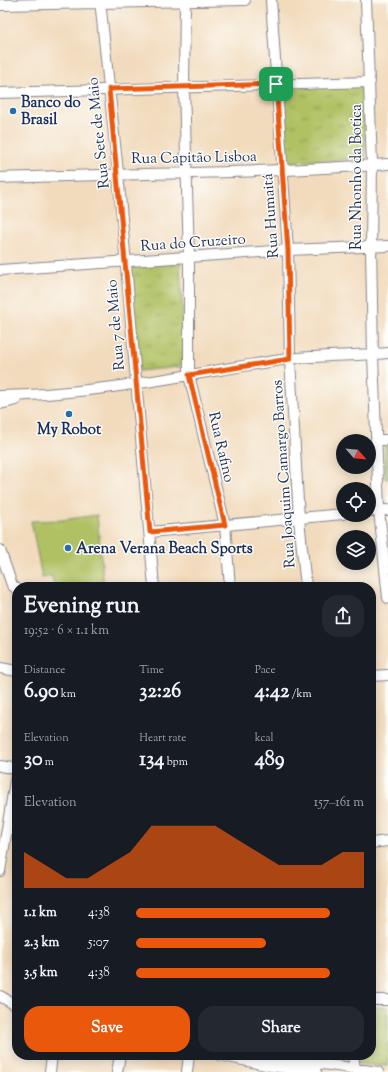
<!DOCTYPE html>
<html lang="en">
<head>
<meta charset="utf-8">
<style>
  :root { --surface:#171b24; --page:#242831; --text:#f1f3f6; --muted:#9ea1a6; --accent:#ea580c }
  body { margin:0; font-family:"Sorts Mill Goudy",serif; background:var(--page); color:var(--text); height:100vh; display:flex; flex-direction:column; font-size:15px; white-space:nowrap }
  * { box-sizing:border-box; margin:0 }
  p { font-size:13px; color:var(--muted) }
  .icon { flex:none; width:22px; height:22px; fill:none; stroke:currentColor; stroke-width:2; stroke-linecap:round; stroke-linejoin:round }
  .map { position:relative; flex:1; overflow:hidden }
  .side { position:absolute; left:12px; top:582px; width:364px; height:478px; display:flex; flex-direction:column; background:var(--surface); border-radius:16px; box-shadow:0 2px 10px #0003 }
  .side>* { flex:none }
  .needle { width:26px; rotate:117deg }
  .controls { position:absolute; left:336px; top:434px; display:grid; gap:8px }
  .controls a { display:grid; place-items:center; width:40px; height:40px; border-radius:50%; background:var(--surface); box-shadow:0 2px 10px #0003; font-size:20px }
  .pin { position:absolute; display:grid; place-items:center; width:34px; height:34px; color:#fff; margin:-17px; border-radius:8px; box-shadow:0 2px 6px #0006 }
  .round { display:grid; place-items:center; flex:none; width:42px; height:42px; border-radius:16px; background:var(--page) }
  .headline { display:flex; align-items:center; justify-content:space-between; height:68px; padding:0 12px }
  h1 { font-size:22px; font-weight:700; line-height:30px }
  .stats { display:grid; grid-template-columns:repeat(3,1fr); gap:6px; height:68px; padding:4px 12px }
  .stats div { display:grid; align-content:center }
  .stats b { font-size:20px; font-weight:700 }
  .stats small { font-size:11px; font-weight:400 }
  .stats p { font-size:11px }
  .chart { height:112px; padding:8px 12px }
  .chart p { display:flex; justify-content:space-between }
  .chart svg { width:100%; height:72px; margin-top:4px; fill:var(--accent); opacity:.7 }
  .cta { display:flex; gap:8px; margin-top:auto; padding:8px 12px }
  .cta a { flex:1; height:46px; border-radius:16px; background:var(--accent); color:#fff; font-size:16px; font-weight:700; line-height:46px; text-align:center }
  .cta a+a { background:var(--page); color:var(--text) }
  ul { padding:0 12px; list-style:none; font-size:13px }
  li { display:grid; grid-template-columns:64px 48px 1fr; align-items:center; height:30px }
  li i { height:10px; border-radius:5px; background:var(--accent) }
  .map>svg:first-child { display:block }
  .park { fill:url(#park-tufts); stroke:#667861 }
  .pitch { fill:#b0c164; stroke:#667861 }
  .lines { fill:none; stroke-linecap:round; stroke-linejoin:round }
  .minor-casing { stroke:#86858e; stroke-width:12 }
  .minor { stroke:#fff; stroke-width:10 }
  .route-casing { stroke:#fff; stroke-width:8 }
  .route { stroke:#ea580c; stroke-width:5 }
  .poi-dot { fill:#1f6fb2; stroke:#fdfcf7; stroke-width:1.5 }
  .labels { text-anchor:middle; stroke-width:3; stroke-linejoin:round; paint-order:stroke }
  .poi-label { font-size:15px; font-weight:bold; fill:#1b2f5e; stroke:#fdfcf7; text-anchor:start }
  .street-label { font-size:15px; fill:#1b2f5e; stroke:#fdfcf7 }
</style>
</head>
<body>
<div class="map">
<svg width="388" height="1072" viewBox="0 0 388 1072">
  <defs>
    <pattern id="park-tufts" width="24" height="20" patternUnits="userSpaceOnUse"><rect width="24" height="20" fill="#b0c164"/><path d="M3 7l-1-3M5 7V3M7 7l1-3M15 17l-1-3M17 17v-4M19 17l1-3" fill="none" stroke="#8e9d56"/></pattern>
  </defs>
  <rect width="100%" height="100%" fill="#fdfcf7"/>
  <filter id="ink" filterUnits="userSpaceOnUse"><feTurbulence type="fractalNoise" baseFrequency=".025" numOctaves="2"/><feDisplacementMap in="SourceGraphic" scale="8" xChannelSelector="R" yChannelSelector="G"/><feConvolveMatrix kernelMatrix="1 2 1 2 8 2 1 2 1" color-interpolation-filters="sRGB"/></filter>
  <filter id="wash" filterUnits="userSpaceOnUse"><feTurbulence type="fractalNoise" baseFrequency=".012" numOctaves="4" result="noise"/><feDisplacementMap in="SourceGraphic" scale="16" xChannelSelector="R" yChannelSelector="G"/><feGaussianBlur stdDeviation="0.9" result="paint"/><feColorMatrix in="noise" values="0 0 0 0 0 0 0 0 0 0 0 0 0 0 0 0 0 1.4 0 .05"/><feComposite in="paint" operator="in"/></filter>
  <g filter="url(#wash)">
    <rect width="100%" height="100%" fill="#f2dbbd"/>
    <path class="park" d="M364,86L365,159L286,162L283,88Z
      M180,263L185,360L179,367L139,371L129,267Z
      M388,444V479H385V445Z
      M371,1007H388V1066L358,1064V1055H371Z"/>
    <path class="pitch" d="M97,515L104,587H54L52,576L42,578L31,521L62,520Z"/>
  </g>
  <g filter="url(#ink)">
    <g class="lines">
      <defs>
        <path id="minor" d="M100,0L118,173L154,587
          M185,0L184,87L189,257V375L225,525L230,587
          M271,0L288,250L290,359L299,519L306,587
          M366,0L372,165L371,247L373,355L379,510L388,598
          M0,5L245,0
          M0,93L370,82
          M0,178C129,173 259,174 388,164
          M0,270L288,250L388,246
          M0,396C97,395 192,373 288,359C321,355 355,356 388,353
          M0,404L16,400
          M376,440H388
          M369,511L388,510
          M150,532L343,514
          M0,550L12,585L17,589
          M0,668L17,671
          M371,676L388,675
          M0,766L17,769
          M371,843L388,841
          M0,871L17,769
          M0,996L17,1006
          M371,1000H388
          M219,1055L271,1066L316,1072
          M261,1055L378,1072
          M353,1055L355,1069
          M50,1072L52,1055
          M117,1072L120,1055
          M187,1072L189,1055"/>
      </defs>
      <use href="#minor" class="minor-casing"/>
      <use href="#minor" class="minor"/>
    </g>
  </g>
  <g class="lines" filter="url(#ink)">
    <defs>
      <path id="route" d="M276,84L288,250L290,359L189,375L225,525L150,532L109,89Z"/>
    </defs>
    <use href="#route" class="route-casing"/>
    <use href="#route" class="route"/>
  </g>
  <g class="poi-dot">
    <circle cx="13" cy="111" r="4"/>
    <circle cx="69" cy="414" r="4"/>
    <circle cx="68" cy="548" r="4"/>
  </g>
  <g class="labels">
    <g class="poi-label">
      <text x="21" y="107">Banco do<tspan x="21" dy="17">Brasil</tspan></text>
      <text x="69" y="434" text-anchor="middle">My Robot</text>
      <text x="76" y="553">Arena Verana Beach Sports</text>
    </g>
    <g class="street-label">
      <text transform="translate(98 133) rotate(-96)" y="5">Rua Sete de Maio</text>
      <text transform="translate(194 157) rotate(-1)" y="5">Rua Capitão Lisboa</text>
      <text transform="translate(356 177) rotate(-90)" y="5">Rua Nhonho da Botica</text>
      <text transform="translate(270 216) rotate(-94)" y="5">Rua Humaitá</text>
      <text transform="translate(193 242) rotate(-4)" y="5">Rua do Cruzeiro</text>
      <text transform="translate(115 325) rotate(-95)" y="5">Rua 7 de Maio</text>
      <text transform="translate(222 447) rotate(77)" y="5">Rua Rafino</text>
      <text transform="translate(283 474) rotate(-94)" y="5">Rua Joaquim Camargo Barros</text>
    </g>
  </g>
</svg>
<div class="controls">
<a><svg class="needle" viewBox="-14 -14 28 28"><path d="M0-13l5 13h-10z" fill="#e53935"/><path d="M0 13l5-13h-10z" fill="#9ea1a6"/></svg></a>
<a><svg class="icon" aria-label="locate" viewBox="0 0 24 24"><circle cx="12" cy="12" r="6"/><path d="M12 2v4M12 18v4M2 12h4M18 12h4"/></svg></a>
<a><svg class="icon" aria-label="layers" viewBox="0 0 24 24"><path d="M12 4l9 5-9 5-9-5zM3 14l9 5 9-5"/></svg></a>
</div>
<div class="pin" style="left:276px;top:84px;background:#1e9e55"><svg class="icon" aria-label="arrive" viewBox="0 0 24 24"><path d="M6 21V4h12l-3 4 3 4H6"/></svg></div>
<section class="side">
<div class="headline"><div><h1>Evening run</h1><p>19:52 · 6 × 1.1 km</p></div><a class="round"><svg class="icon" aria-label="share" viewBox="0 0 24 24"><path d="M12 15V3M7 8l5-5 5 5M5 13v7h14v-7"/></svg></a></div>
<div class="stats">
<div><p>Distance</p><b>6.90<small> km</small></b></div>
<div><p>Time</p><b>32:26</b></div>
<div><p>Pace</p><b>4:42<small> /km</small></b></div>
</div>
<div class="stats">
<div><p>Elevation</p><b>30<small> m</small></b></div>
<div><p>Heart rate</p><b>134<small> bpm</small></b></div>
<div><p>kcal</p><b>489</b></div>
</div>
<div class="chart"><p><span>Elevation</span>157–161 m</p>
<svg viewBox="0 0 160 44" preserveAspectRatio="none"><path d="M0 44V22L10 30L20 38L30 38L40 30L50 22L60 6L70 6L80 6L90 6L100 14L110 22L120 30L130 30L140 30L150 22L160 22V44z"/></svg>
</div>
<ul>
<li><b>1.1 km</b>4:38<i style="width:85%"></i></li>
<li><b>2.3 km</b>5:07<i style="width:57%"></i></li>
<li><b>3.5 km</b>4:38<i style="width:85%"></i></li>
</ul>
<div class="cta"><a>Save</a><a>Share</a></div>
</section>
</div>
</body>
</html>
